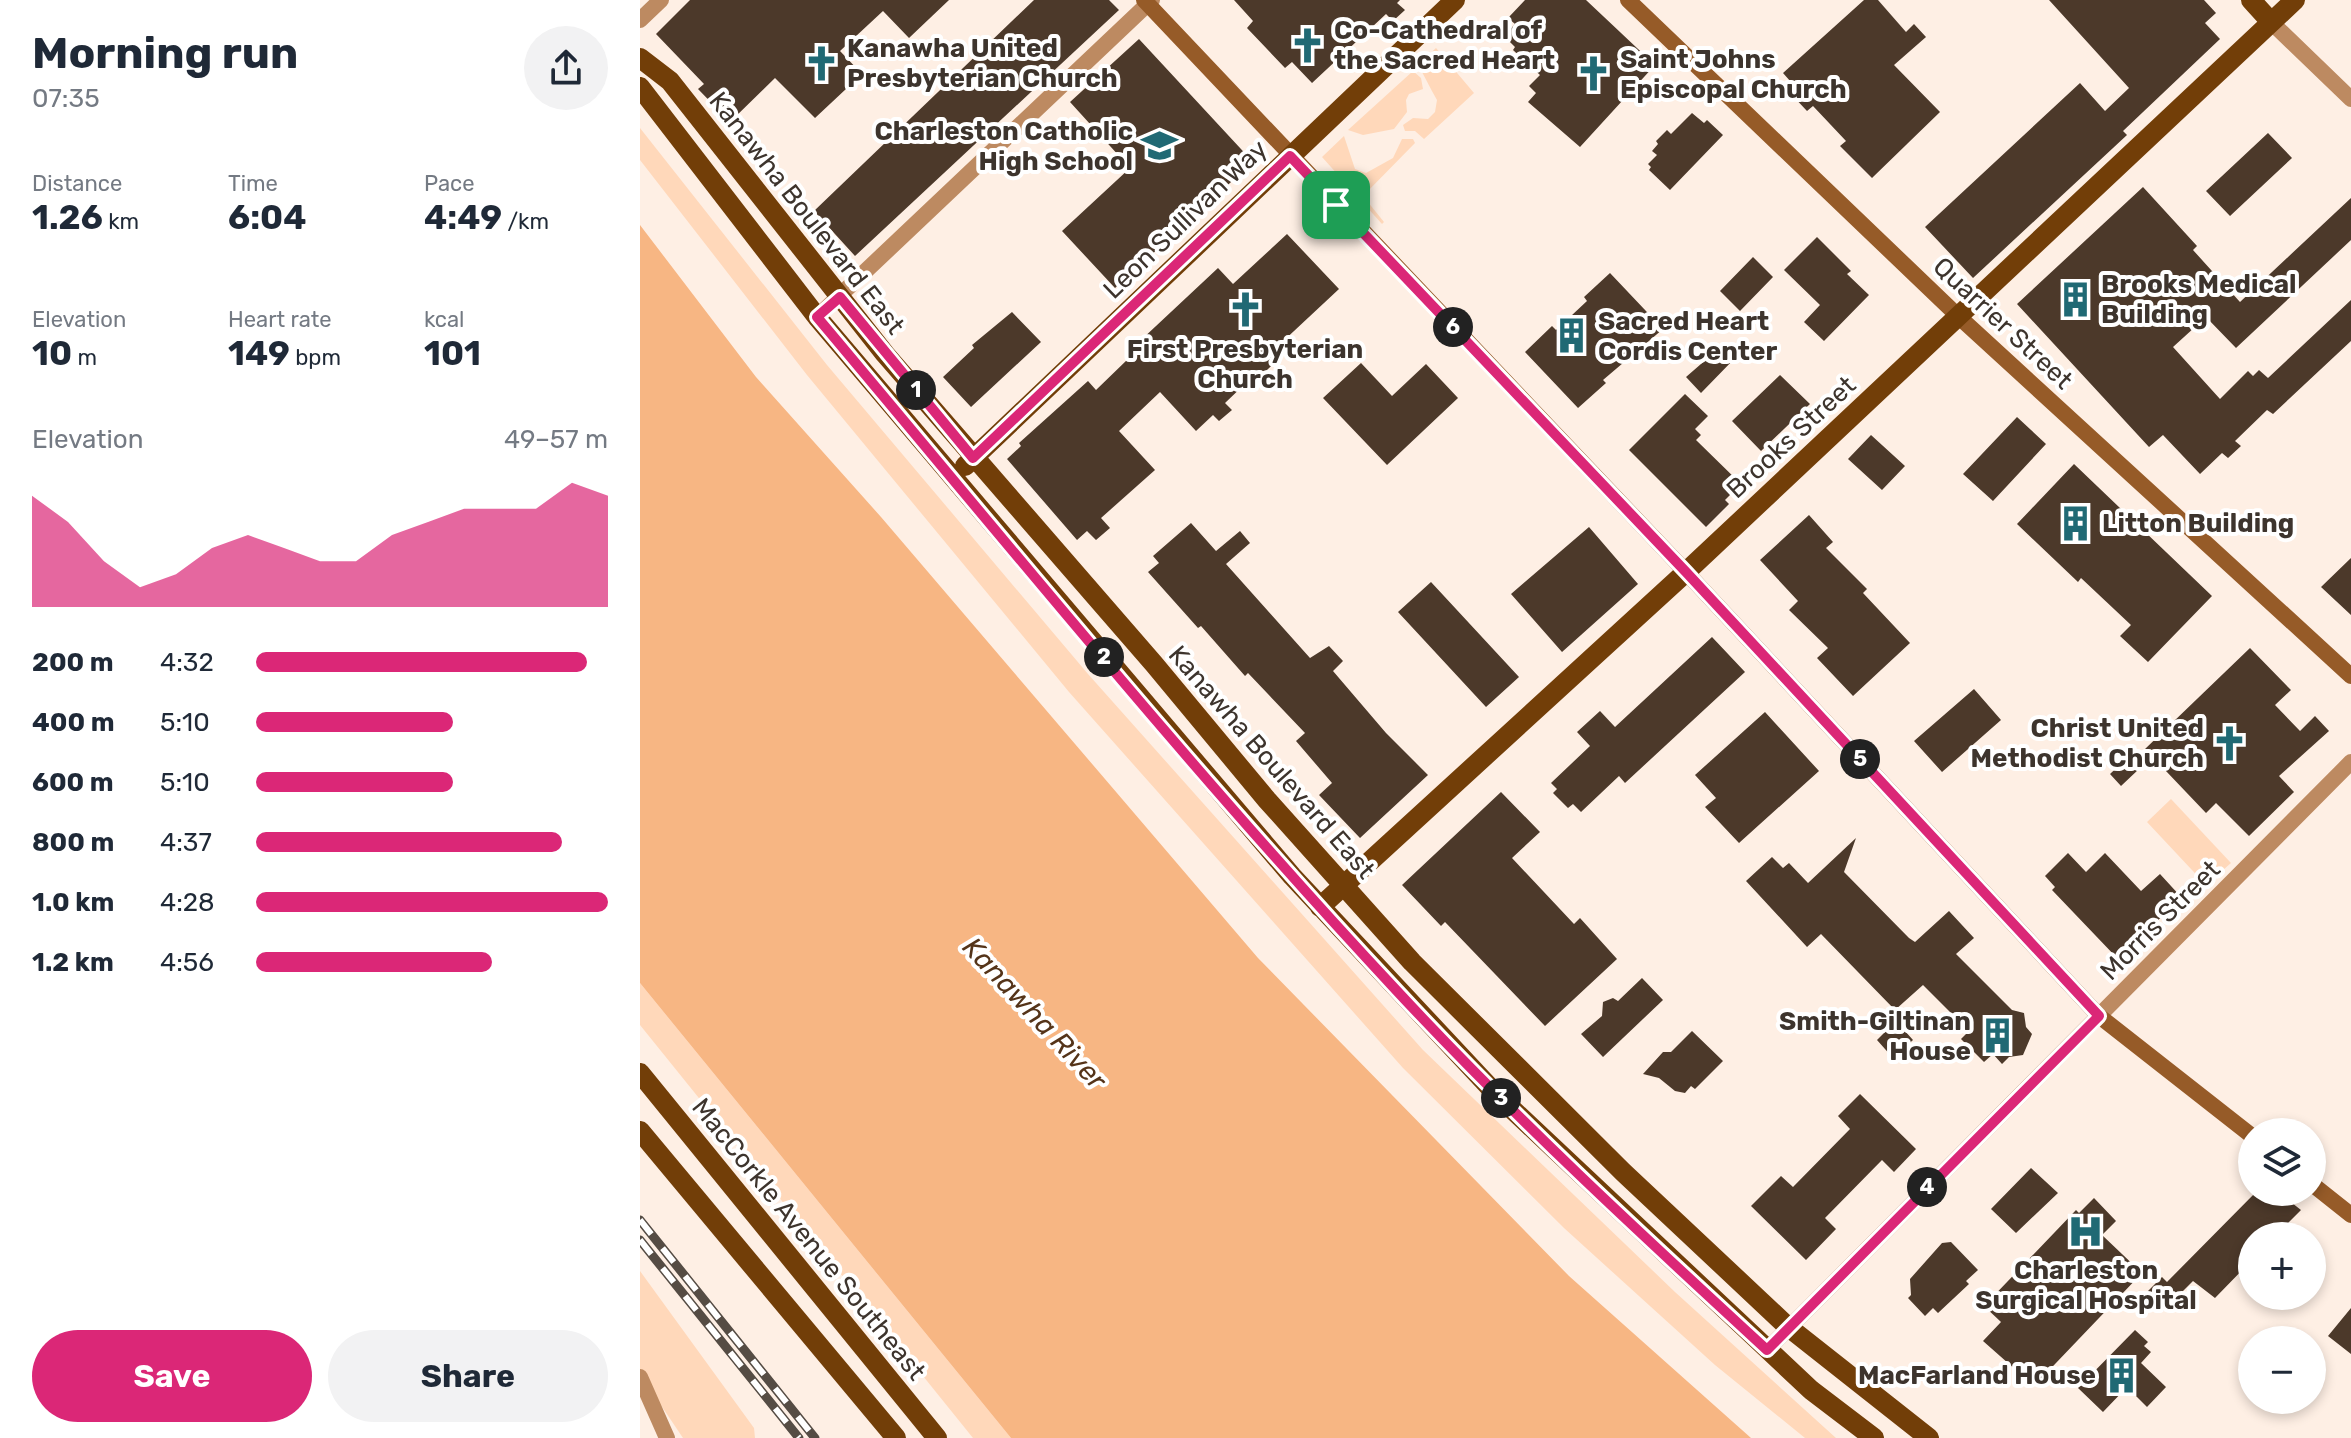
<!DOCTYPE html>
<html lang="en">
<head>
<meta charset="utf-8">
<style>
  :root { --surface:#fff; --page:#f2f2f3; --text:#1f2937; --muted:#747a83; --accent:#db2777 }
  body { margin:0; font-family:Rubik,sans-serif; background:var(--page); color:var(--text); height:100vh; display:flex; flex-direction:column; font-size:30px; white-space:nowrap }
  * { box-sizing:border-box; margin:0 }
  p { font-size:26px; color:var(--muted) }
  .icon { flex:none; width:44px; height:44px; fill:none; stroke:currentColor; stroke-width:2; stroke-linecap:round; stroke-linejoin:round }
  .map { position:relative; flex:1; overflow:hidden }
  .panel { display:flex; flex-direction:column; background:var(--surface); width:640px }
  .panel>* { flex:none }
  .controls { position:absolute; left:1598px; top:1118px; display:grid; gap:16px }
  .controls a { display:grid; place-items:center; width:88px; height:88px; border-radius:50%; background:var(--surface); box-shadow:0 4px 12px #0003; font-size:40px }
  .pin { position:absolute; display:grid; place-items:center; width:68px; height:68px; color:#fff; margin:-34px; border-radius:16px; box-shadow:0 4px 12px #0006 }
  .km { position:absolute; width:40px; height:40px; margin:-20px; border-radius:50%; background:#222; color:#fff; font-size:22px; line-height:40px; text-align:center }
  .round { display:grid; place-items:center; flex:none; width:84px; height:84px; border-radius:42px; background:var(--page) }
  .head { display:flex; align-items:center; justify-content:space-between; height:136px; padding:0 32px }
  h1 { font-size:44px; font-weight:700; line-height:60px }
  .metrics { display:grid; grid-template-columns:repeat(3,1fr); gap:12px; height:136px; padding:8px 32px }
  .metrics div { display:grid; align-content:center }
  .metrics b { font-size:34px; font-weight:700 }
  .metrics small { font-size:22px; font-weight:400 }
  .metrics p { font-size:22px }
  .chart { height:224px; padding:16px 32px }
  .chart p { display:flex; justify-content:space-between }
  .chart svg { width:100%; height:144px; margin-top:8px; fill:var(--accent); opacity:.7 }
  .action { display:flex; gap:16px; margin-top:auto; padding:16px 32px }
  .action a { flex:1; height:92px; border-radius:48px; background:var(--accent); color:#fff; font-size:32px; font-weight:700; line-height:92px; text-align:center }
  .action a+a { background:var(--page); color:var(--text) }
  ul { padding:0 32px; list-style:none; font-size:26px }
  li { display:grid; grid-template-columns:128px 96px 1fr; align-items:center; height:60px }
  li i { height:20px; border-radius:10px; background:var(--accent) }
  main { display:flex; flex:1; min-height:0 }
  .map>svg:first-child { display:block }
  .green { fill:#ffd8ba }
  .water { fill:#f7b683 }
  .building { fill:#4c392a }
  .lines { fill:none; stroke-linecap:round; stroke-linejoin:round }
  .minor { stroke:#bd8a61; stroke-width:16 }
  .tertiary { stroke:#bd8a61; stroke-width:16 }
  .secondary { stroke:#965b28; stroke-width:16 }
  .primary { stroke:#723e08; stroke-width:20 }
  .rail-casing { stroke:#554c44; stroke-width:9 }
  .rail { stroke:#fff; stroke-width:6; stroke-dasharray:18; stroke-linecap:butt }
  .route-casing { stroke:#fff; stroke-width:16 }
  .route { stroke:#db2777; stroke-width:10 }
  .labels { text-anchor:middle; stroke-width:8; stroke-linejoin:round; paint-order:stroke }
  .poi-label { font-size:26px; font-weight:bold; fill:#3d342d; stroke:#fff; text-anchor:start }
  .street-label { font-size:26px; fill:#3d342d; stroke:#fff }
  .water-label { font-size:28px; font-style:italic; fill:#553419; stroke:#fff }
</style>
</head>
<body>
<main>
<section class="panel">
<div class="head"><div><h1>Morning run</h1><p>07:35</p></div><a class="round"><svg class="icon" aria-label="share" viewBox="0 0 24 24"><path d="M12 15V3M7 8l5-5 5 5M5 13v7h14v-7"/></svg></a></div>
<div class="metrics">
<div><p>Distance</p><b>1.26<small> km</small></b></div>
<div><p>Time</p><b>6:04</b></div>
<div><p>Pace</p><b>4:49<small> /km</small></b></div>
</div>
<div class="metrics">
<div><p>Elevation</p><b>10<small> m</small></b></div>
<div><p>Heart rate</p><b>149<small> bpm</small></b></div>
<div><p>kcal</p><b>101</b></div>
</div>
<div class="chart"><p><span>Elevation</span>49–57 m</p>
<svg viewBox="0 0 160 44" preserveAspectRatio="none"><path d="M0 44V10L10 18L20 30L30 38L40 34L50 26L60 22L70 26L80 30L90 30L100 22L110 18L120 14L130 14L140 14L150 6L160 10V44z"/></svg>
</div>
<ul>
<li><b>200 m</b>4:32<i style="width:94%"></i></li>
<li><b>400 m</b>5:10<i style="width:56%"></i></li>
<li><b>600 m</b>5:10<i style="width:56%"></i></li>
<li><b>800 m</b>4:37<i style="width:87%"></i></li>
<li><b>1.0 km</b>4:28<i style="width:100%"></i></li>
<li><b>1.2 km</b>4:56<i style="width:67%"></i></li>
</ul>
<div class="action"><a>Save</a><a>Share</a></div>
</section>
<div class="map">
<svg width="1711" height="1438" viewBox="0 0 1711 1438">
  <rect width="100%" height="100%" fill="#feefe4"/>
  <path class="green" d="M796,48L834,93L784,139L775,131H765L763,125L773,118L788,119L795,112L797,100C790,88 785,77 778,65Z
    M773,71L781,78L783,89L769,94L766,100L767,112L754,129L723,135L708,130Z
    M0,128L187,365L448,674L783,1050L1035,1292L1196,1438H1165L1075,1365L924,1228L763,1068L429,692L167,375L0,160Z
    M704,136L715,169L726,173L753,158L762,139H773L775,143L723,196L744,222L742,224L682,157Z
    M1531,799L1591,863L1566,885L1507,822Z
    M0,983L371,1438H333L0,1025Z
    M0,1271L114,1428L115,1438H43L0,1374Z"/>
  <path class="water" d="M0,225L116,377L241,517L618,958L929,1276L1111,1438H371L0,983Z"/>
  <path class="building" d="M50,0H309L269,38L243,11L200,51L222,74L175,118L135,78L90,122L58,89L64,84L16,34Z
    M394,0H469L479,10L215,256L174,211Z
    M594,0H760L757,3L765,10L753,21L746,14L672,83L652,62L645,68L607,28L613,21Z
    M885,0H946L1015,65L940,147L888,102L896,93L889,86L900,75L873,50L875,47L864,36L875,24L868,18Z
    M1224,0H1238L1266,32L1274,24L1286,37L1254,65L1300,112L1232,178L1200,146L1206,141L1173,106L1167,111L1152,95L1158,90L1143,73Z
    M1409,0H1564L1576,13L1565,23L1580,39L1483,131L1487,135L1333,278L1285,227L1440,83L1465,111L1489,88Z
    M499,39L613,162L475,288L422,231L490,168L430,102Z
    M1052,113L1064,123L1067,120L1083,135L1030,190L1009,170L1011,167L1008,164L1017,155L1012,151L1018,144L1016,141L1027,130L1031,134Z
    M1628,133L1652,158L1590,216L1566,191Z
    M1503,187L1557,246L1553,250L1600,302L1711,198V240L1596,348L1566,317L1533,347L1580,399L1608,371L1613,376L1619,370L1628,378L1711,300V341L1633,414L1627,410L1595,441L1601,446L1588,458L1582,453L1560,474L1523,435L1509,447L1377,304Z
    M647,234L699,289L639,345L646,352L611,385L607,382L585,403L592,410L579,421L573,415L556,431L520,392L479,431L515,470L461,518L470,528L456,540L447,531L437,540L367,459L381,446L379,443L448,381L456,390L488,359L485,355L578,268L593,284Z
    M1177,237L1211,271L1207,274L1229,295L1184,341L1164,322L1180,305L1144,270Z
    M1113,257L1133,277L1100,311L1080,291Z
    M970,273L1023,329L963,380L966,383L938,408L885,352L912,326L916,330L947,301L944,297Z
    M372,312L401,342L331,407L303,377L334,348L332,345Z
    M1084,344L1096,357L1061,393L1046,377Z
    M721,363L752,396L786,364L818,398L747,465L683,398Z
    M1140,375L1170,404L1121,451L1092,421Z
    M1045,394L1068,416L1055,429L1061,435L1056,440L1101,484L1085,500L1089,504L1066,527L989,450Z
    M1377,417L1406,444L1353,501L1323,474Z
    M1231,435L1265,466L1242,490L1208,459Z
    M1434,464L1572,596L1508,662L1480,636L1491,625L1441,578L1438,582L1377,524Z
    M1169,515L1193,542L1186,548L1227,589L1223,593L1270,643L1213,696L1177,658L1188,648L1149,610L1158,601L1120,560Z
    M551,523L576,551L600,531L610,543L586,564L670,658L689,646L703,661L693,671L746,733L788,775L720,838L679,795L692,783L656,741L665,733L608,673L605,676L561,626L558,628L508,572L519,563L513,556Z
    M949,527L998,584L922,652L871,594Z
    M1711,558V615L1681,587Z
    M791,582L879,677L846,707L758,612Z
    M1072,637L1105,672L985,783L979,776L941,812L933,804L928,808L913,793L917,789L911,783L950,746L937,732L960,711L975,727Z
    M1610,648L1651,690L1635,705L1660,731L1675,716L1689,731L1639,776L1654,792L1609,836L1576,803L1566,813L1505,749Z
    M1334,689L1361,720L1302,772L1274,741Z
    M1125,712L1179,771L1099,843L1065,807L1076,798L1055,775Z
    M1488,757L1499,769L1481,786L1470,774Z
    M861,792L900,832L872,858L934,924L940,918L977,959L905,1026L805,922L801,926L762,885Z
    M1216,838L1204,872L1269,938L1275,942L1309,911L1334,938L1316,954L1372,1010L1384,1013L1386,1027L1392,1034L1383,1055L1369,1057L1362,1064L1353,1054L1344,1062L1321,1039L1329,1031L1283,985L1255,1010L1181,934L1167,947L1106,881L1132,857L1143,868L1149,863L1168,883Z
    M1428,853L1446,872L1465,853L1501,891L1520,874L1542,898L1477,958L1412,890L1415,887L1405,876Z
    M1002,978L1023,1000L963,1057L941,1034L962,1016L963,1002L973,998L978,1001Z
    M1256,1021L1273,1040L1253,1058L1237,1040Z
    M1052,1031L1083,1061L1055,1089L1051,1086L1045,1093L1035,1091L1019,1078L1003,1074L1023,1052H1031Z
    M1220,1094L1276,1149L1254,1172L1242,1160L1185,1218L1196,1229L1166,1260L1111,1206L1141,1176L1153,1187L1210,1129L1198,1116Z
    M1391,1168L1418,1193L1376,1233L1351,1209Z
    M1616,1192H1638L1661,1210L1635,1236H1612V1260L1575,1298L1553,1281L1523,1311L1505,1294L1522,1277L1527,1282Z
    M1454,1198L1476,1221L1462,1235L1502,1273L1394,1386L1343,1341L1361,1322L1344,1306L1436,1210L1439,1213Z
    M1311,1242L1338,1270L1326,1281L1329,1284L1298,1313L1293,1308L1285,1316L1268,1298L1271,1295L1270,1279L1302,1243Z
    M1711,1308V1354L1688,1336Z
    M1495,1330L1508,1342L1504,1346L1511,1352L1501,1363L1526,1387L1507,1407L1487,1387L1463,1412L1438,1388Z"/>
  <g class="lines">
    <path class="minor" d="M0,20L21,0
      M1631,22L1711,99
      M177,317L512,0"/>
    <path class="tertiary" d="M1127,1350L1711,762
      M0,1377L27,1438"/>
    <path class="secondary" d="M504,0L1046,572L1459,1016L1612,1136
      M988,0L1318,316L1711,676
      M1672,1184L1711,1215"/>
    <path class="primary" d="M1611,0L1631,22
      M0,58L30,81L245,354L514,664L627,800L772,962L983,1172L1147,1326L1289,1438
      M0,87L177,317L652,876L856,1094L1171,1390L1234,1438
      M325,466L815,0
      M680,907L1046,572L1655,0
      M0,1073L297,1438
      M0,1131L256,1438"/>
    <defs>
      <path id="rail" d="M0,1220L175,1438
        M0,1240L159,1438"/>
    </defs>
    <use href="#rail" class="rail-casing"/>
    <use href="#rail" class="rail"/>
  </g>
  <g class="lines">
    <defs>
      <path id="route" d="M650,156L1046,572L1459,1016L1127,1350C1001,1234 874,1117 757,991C555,775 368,544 177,317L200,297L333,458Z"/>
    </defs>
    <use href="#route" class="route-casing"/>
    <use href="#route" class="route"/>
  </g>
  <defs>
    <symbol id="church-bare" viewBox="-9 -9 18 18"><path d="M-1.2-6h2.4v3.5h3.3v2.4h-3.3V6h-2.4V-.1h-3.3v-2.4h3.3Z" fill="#206974" stroke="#fff" stroke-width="2.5" paint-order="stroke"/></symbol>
    <symbol id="school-bare" viewBox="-9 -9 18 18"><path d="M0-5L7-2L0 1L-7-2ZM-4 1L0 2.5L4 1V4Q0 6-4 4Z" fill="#206974" stroke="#fff" stroke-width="2.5" paint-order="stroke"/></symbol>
    <symbol id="building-bare" viewBox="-9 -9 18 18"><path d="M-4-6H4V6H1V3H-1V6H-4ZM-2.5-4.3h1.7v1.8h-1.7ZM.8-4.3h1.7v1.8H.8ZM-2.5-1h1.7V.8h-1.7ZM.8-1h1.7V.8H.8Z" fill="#206974" stroke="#fff" stroke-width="2.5" paint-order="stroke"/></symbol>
    <symbol id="hospital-bare" viewBox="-9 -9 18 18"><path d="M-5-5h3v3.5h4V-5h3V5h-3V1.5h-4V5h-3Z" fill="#206974" stroke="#fff" stroke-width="2.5" paint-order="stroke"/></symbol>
  </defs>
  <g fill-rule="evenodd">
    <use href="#church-bare" x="642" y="20" width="51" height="51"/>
    <use href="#church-bare" x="156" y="38" width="51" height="51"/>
    <use href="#church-bare" x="928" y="48" width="51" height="51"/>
    <use href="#school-bare" x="494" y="120" width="51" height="51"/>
    <use href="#building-bare" x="1410" y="274" width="51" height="51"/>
    <use href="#church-bare" x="580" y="284" width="51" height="51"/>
    <use href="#building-bare" x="906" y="310" width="51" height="51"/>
    <use href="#building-bare" x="1410" y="498" width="51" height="51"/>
    <use href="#church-bare" x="1564" y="718" width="51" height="51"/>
    <use href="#building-bare" x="1332" y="1010" width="51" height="51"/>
    <use href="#hospital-bare" x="1420" y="1206" width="51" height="51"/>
    <use href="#building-bare" x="1456" y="1350" width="51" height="51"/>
  </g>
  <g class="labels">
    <g class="poi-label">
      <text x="694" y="39">Co-Cathedral of<tspan x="694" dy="30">the Sacred Heart</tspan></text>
      <text x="207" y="57">Kanawha United<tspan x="207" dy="30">Presbyterian Church</tspan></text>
      <text x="980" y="68">Saint Johns<tspan x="980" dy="30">Episcopal Church</tspan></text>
      <text x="493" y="140" text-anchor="end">Charleston Catholic<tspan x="493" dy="30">High School</tspan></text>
      <text x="1461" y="293">Brooks Medical<tspan x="1461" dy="30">Building</tspan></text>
      <text x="958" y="330">Sacred Heart<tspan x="958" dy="30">Cordis Center</tspan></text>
      <text x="605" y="358" text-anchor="middle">First Presbyterian<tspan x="605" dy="30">Church</tspan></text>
      <text x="1462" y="532">Litton Building</text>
      <text x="1564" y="737" text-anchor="end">Christ United<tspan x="1564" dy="30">Methodist Church</tspan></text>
      <text x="1331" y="1030" text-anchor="end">Smith-Giltinan<tspan x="1331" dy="30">House</tspan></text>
      <text x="1446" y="1279" text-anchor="middle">Charleston<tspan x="1446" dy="30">Surgical Hospital</tspan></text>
      <text x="1456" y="1384" text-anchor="end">MacFarland House</text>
    </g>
    <g class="street-label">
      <text transform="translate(167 213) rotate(52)" y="9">Kanawha Boulevard East</text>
      <text transform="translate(545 219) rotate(-44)" y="9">Leon Sullivan Way</text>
      <text transform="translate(1363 323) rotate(43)" y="9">Quarrier Street</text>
      <text transform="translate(1151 437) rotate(-43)" y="9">Brooks Street</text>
      <text transform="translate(632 762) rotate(49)" y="9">Kanawha Boulevard East</text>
      <text transform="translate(1520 920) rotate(-45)" y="9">Morris Street</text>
      <text transform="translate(169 1239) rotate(51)" y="9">MacCorkle Avenue Southeast</text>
    </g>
    <g class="water-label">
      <text transform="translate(395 1013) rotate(47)" y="10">Kanawha River</text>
    </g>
  </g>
</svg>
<div class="controls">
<a><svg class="icon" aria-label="layers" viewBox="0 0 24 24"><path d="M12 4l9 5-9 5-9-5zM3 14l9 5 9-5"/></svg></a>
<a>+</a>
<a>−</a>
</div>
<div class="pin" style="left:696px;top:205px;background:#1e9e55"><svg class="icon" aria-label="arrive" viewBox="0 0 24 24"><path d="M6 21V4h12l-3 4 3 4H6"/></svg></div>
<b class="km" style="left:276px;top:390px">1</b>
<b class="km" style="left:464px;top:657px">2</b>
<b class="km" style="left:861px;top:1098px">3</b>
<b class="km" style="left:1287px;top:1187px">4</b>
<b class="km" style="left:1220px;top:759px">5</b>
<b class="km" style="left:813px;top:327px">6</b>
</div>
</main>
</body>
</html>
